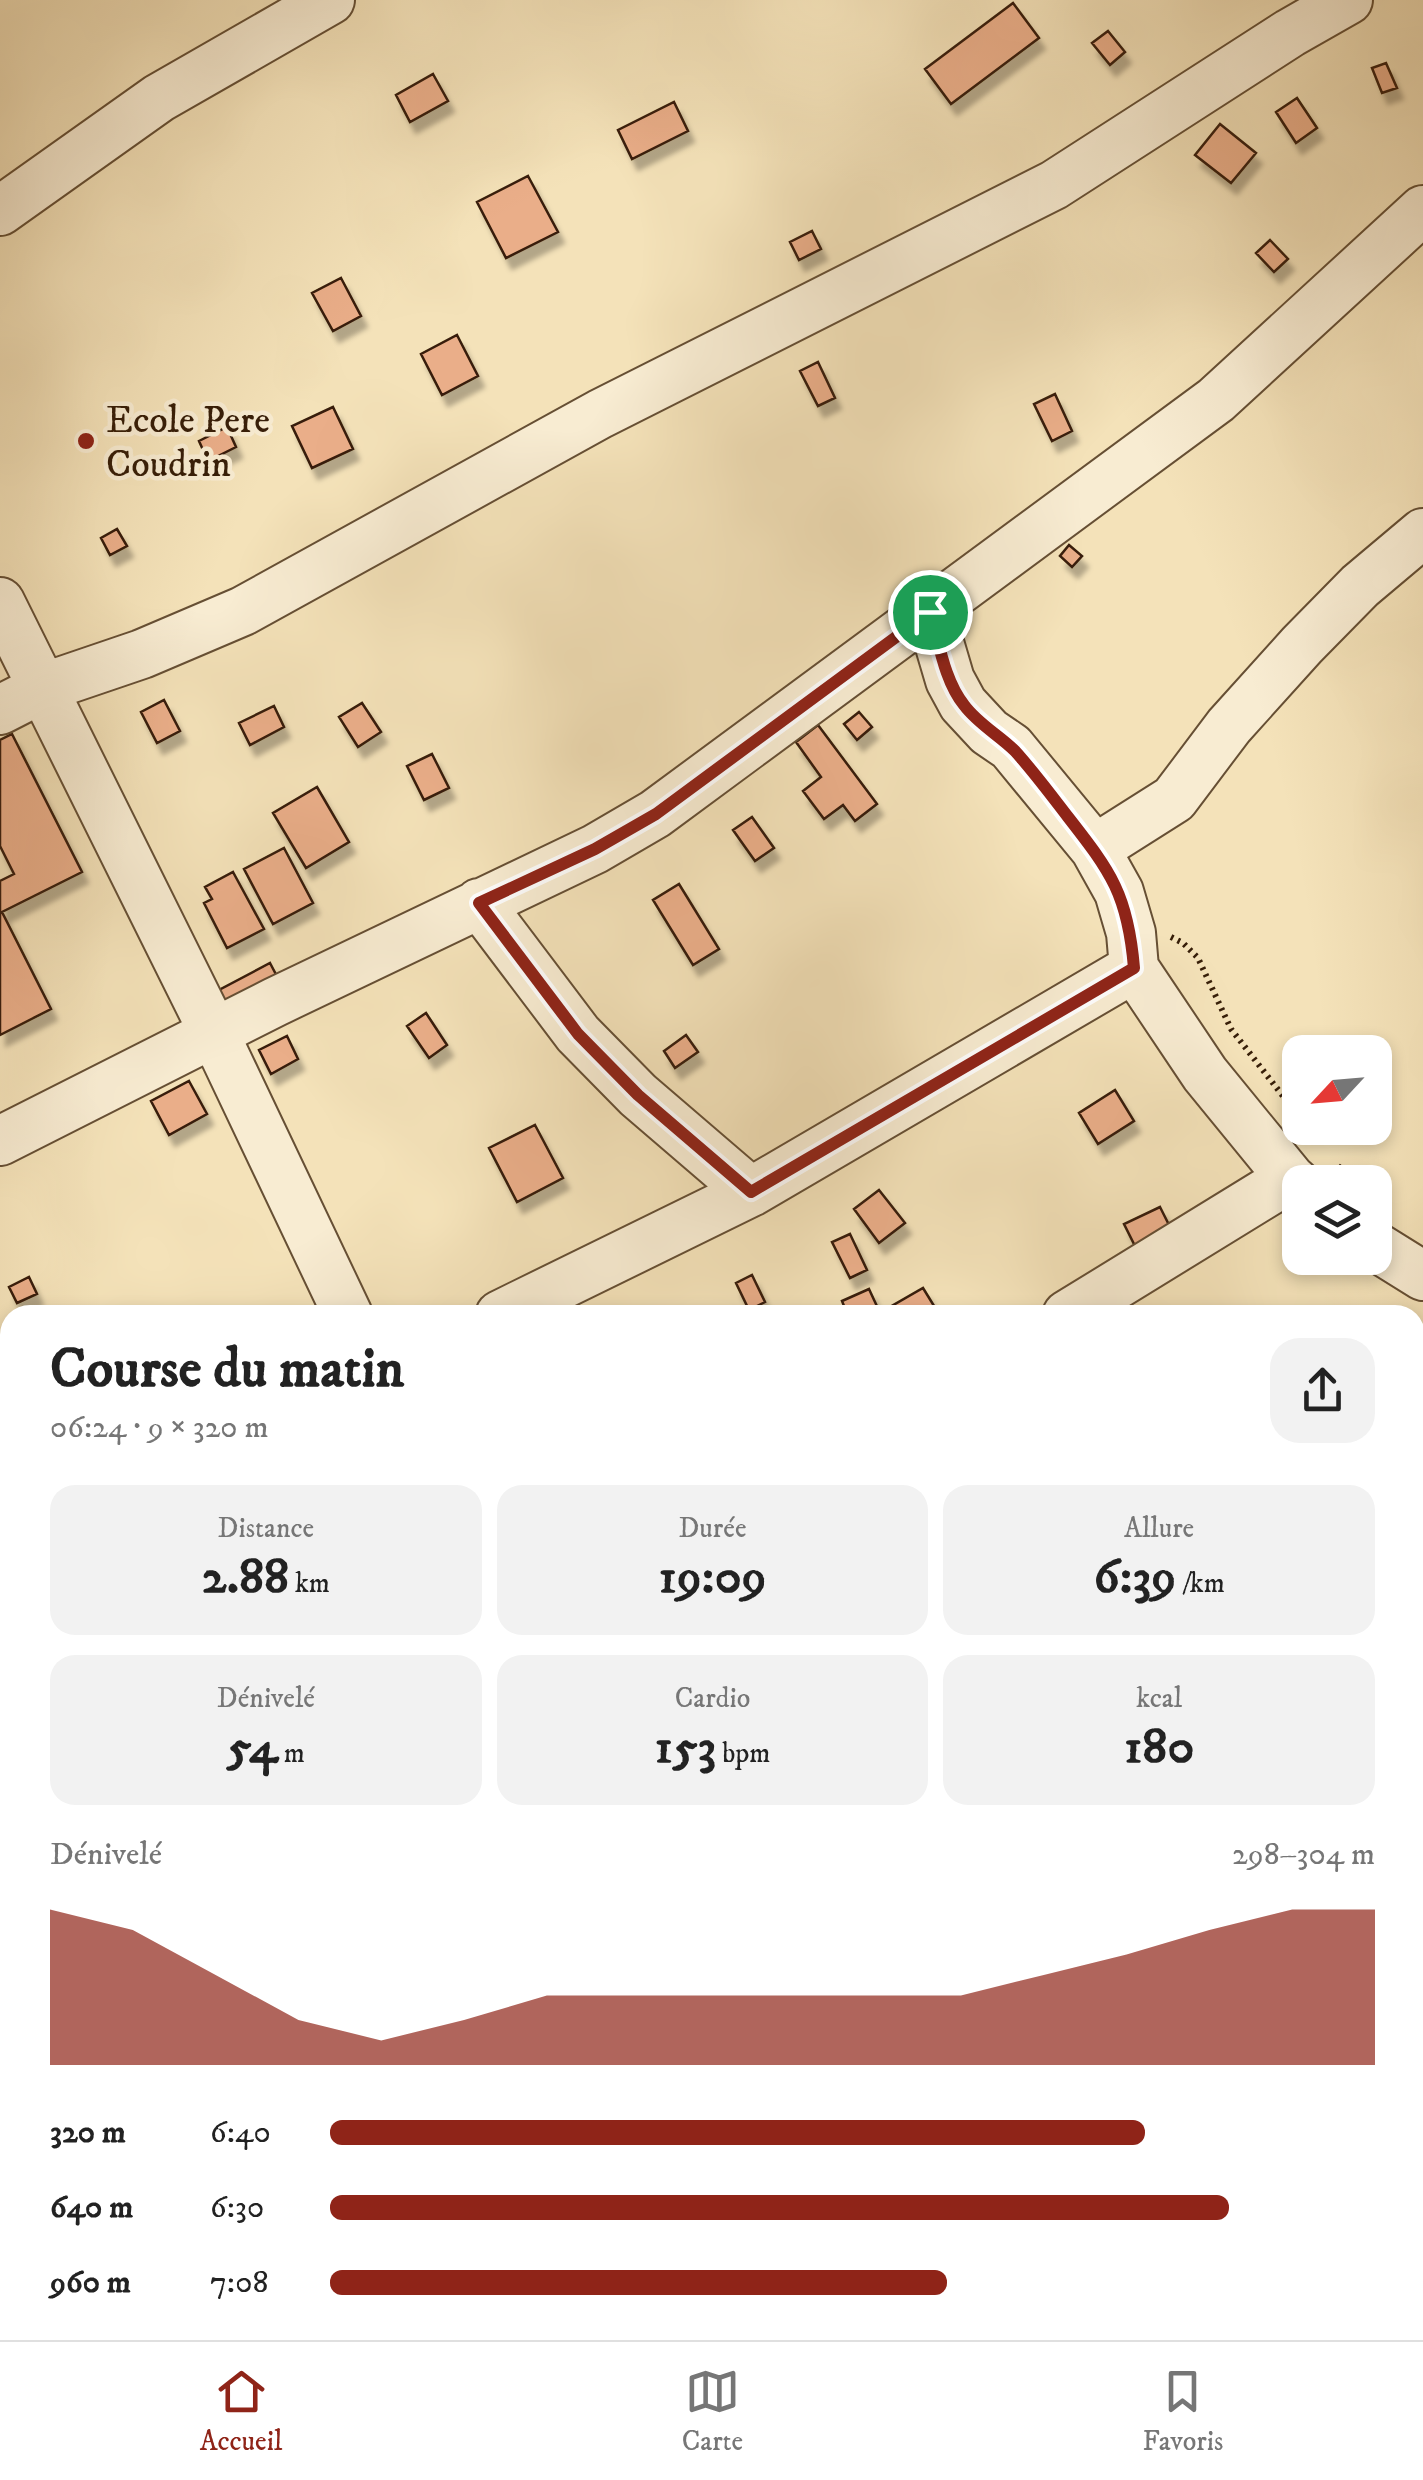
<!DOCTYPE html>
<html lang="fr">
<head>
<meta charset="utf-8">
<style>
  :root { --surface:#fff; --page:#f2f2f2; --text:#222; --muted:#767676; --line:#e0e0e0; --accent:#8f2418 }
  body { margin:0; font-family:"IM FELL DW Pica",serif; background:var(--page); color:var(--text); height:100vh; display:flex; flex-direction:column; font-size:38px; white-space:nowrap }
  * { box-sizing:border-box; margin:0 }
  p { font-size:32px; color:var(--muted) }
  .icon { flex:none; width:55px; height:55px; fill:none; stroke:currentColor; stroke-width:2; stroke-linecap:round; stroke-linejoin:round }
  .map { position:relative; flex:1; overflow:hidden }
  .sheet { position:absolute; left:0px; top:1305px; width:1425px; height:1035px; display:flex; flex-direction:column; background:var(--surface); border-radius:30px 30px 0 0; box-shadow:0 5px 15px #0003 }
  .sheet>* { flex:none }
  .needle { width:65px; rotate:244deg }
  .buttons { position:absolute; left:1282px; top:1035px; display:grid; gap:20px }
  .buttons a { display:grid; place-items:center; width:110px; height:110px; border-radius:20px; background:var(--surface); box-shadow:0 5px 15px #0003; font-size:50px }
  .pin { position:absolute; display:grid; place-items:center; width:85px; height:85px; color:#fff; margin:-42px; border:5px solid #fff; border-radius:50%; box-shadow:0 2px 10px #0007 }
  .round { display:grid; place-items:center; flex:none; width:105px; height:105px; border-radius:30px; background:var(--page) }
  .overview { display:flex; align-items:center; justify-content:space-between; height:170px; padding:0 50px }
  h1 { font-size:55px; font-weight:700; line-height:75px }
  .stats { display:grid; grid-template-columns:repeat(3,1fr); gap:15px; height:170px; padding:10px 50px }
  .stats div { display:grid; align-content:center; border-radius:25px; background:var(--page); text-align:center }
  .stats b { font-size:50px; font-weight:700 }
  .stats small { font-size:28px; font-weight:400 }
  .stats p { font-size:28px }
  .chart { height:280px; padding:20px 50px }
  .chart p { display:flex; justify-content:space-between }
  .chart svg { width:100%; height:180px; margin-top:10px; fill:var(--accent); opacity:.7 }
  ul { padding:0 50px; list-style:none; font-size:32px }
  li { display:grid; grid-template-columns:160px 120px 1fr; align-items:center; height:75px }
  li i { height:25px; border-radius:12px; background:var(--accent) }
  .dock { display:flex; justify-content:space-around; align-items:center; height:140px; border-top:2px solid var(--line); background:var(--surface); font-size:28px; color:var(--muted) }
  .dock a { display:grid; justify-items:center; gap:5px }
  .dock .current { color:var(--accent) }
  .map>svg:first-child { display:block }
  .building { fill:#eaae89; stroke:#371e08; stroke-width:2.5; filter:url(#shadow) }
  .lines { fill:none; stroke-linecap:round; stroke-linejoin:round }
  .minor-casing { stroke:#664f34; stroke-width:52 }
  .path { stroke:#371e08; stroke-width:6; stroke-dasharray:2.5 5; stroke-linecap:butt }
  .minor { stroke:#f8ecd2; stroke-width:48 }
  .route-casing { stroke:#fff; stroke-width:20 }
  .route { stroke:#8f2418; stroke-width:12 }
  .poi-dot { fill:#8f2418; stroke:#f8ecd2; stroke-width:4 }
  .labels { text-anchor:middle; stroke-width:9; stroke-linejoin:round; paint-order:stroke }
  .poi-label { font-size:38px; fill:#371e08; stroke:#f8ecd2; text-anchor:start }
</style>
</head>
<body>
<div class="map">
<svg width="1423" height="2340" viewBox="0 0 1423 2340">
  <defs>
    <filter id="shadow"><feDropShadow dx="6" dy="11" stdDeviation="2.5" flood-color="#0004"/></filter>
  </defs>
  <rect width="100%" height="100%" fill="#f4e2b9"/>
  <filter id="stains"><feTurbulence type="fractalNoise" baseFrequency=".002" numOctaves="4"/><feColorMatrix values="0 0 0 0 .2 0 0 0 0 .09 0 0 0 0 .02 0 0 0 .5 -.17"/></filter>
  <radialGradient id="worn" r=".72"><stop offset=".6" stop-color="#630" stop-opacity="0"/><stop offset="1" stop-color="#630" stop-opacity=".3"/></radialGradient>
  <path class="building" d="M1013,3L1039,38L951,104L925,69Z
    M1108,31L1125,52L1110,65L1092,43Z
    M1386,63L1397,88L1382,93L1372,68Z
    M433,74L448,101L410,122L396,95Z
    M1297,98L1317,128L1296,143L1276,112Z
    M674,102L688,131L632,159L618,130Z
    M1220,124L1256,153L1231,183L1195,155Z
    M528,176L558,232L506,258L477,202Z
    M812,231L821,249L799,260L790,242Z
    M1270,240L1288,259L1274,272L1256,253Z
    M341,278L361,316L333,331L312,293Z
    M457,335L478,376L442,395L421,354Z
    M818,362L835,398L818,406L800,371Z
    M1055,394L1072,431L1052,441L1034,404Z
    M333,407L353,449L312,468L292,426Z
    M227,427L236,447L208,461L199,441Z
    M117,529L127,546L110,555L101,538Z
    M1069,545L1082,556L1072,567L1060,556Z
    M164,700L180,731L157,743L141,712Z
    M362,703L381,732L358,747L339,717Z
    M274,706L284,727L250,745L239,723Z
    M859,712L872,727L857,740L844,724Z
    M818,725L877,804L855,821L843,805L824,819L803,791L821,777L796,742Z
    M12,734L82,872L2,912L51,1009L0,1035V881L14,874L0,846V740Z
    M432,754L449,788L424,800L407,766Z
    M317,787L349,842L306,868L273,813Z
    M752,817L774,848L755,861L733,830Z
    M284,848L313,903L273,924L244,869Z
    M233,872L264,929L227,948L204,903L212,899L205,887Z
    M679,884L719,949L693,965L653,900Z
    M270,963L281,984L231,1011L219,990Z
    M426,1013L447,1045L429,1058L407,1026Z
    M686,1035L698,1052L675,1068L664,1051Z
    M287,1036L298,1059L271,1074L259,1050Z
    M189,1081L207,1114L169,1135L151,1101Z
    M1115,1090L1134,1121L1098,1144L1079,1113Z
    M535,1125L563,1178L517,1202L489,1148Z
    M879,1190L905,1223L879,1243L854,1209Z
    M1160,1207L1174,1235L1138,1252L1124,1224Z
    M850,1234L867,1270L850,1278L832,1242Z
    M752,1275L765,1302L749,1310L736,1283Z
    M29,1277L37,1294L17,1303L9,1287Z
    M923,1288L939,1314L895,1315L890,1307Z
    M869,1289L881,1315H838L846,1311L842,1301Z
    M10,1829V1847L4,1851L0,1836Z"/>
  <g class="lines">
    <defs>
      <path id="minor" d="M0,211L159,98L330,0
        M0,602L214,1033L348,1315
        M930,612L950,680L963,704L989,732L1011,747L1095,849L1119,892L1131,933L1134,968L1205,1074L1290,1178L1300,1187
        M0,710L45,687L142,654L243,611L600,414L1054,185L1290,33L1348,0
        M1095,849L1174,799L1229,726L1302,645L1360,586L1423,533
        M479,903L578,1034L638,1095L751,1192
        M0,1141L275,1002L595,849L655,814L1216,400L1423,210
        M1375,1246L1423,1276
        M500,1315L751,1192L1134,968
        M1067,1315L1290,1178
        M1415,1371L1423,1366
        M0,1542L10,1538
        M1415,1666L1423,1662
        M1415,1953L1423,1950
        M0,1956L10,1950
        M0,1991L10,2013
        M0,2325L10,2319
        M163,2330L169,2340"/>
    </defs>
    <use href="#minor" class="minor-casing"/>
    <path class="path" d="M1171,937L1183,943L1198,958L1231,1029L1286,1100
      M1338,1166L1357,1182"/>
    <use href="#minor" class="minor"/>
  </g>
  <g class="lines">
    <defs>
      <path id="route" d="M930,612C939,642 944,680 964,705C978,724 999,735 1015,751C1034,772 1051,795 1068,817C1111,872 1128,895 1134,968L751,1192L638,1095L578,1034L479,903L595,849L656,814Z"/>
    </defs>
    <use href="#route" class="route-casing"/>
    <use href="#route" class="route"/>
  </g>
  <circle class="poi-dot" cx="86" cy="441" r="10"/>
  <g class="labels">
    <g class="poi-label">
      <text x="106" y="432">Ecole Pere<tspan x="106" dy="44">Coudrin</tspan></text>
    </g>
  </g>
  <rect width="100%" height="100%" filter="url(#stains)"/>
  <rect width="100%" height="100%" fill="url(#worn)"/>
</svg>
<div class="buttons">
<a><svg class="needle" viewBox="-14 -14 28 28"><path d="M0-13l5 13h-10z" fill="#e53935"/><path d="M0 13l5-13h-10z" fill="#767676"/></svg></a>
<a><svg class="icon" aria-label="layers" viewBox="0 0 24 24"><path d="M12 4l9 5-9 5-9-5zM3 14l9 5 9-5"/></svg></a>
</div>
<div class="pin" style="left:930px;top:612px;background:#1e9e55"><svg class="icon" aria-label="arrive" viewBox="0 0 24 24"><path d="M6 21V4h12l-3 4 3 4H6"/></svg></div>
<section class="sheet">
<div class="overview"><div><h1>Course du matin</h1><p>06:24 · 9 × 320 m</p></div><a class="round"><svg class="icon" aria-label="share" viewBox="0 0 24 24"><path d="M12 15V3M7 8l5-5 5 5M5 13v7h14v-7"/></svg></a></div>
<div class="stats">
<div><p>Distance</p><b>2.88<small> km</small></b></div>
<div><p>Durée</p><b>19:09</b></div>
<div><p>Allure</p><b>6:39<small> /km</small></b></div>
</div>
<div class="stats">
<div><p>Dénivelé</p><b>54<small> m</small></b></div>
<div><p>Cardio</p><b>153<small> bpm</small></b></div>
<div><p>kcal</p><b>180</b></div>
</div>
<div class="chart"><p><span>Dénivelé</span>298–304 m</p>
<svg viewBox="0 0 160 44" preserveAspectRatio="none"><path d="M0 44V6L10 11L20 22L30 33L40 38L50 33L60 27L70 27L80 27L90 27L100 27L110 27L120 22L130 17L140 11L150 6L160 6V44z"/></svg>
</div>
<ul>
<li><b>320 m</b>6:40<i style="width:78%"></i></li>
<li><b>640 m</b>6:30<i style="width:86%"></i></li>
<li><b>960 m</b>7:08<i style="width:59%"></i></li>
</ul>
</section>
</div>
<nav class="dock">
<a class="current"><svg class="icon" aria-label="home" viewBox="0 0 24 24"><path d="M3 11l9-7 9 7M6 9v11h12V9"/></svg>Accueil</a>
<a><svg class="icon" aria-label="map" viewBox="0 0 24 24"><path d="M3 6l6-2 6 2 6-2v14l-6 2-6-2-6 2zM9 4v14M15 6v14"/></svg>Carte</a>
<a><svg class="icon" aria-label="saved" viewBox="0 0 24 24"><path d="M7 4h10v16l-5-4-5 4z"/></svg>Favoris</a>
</nav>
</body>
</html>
